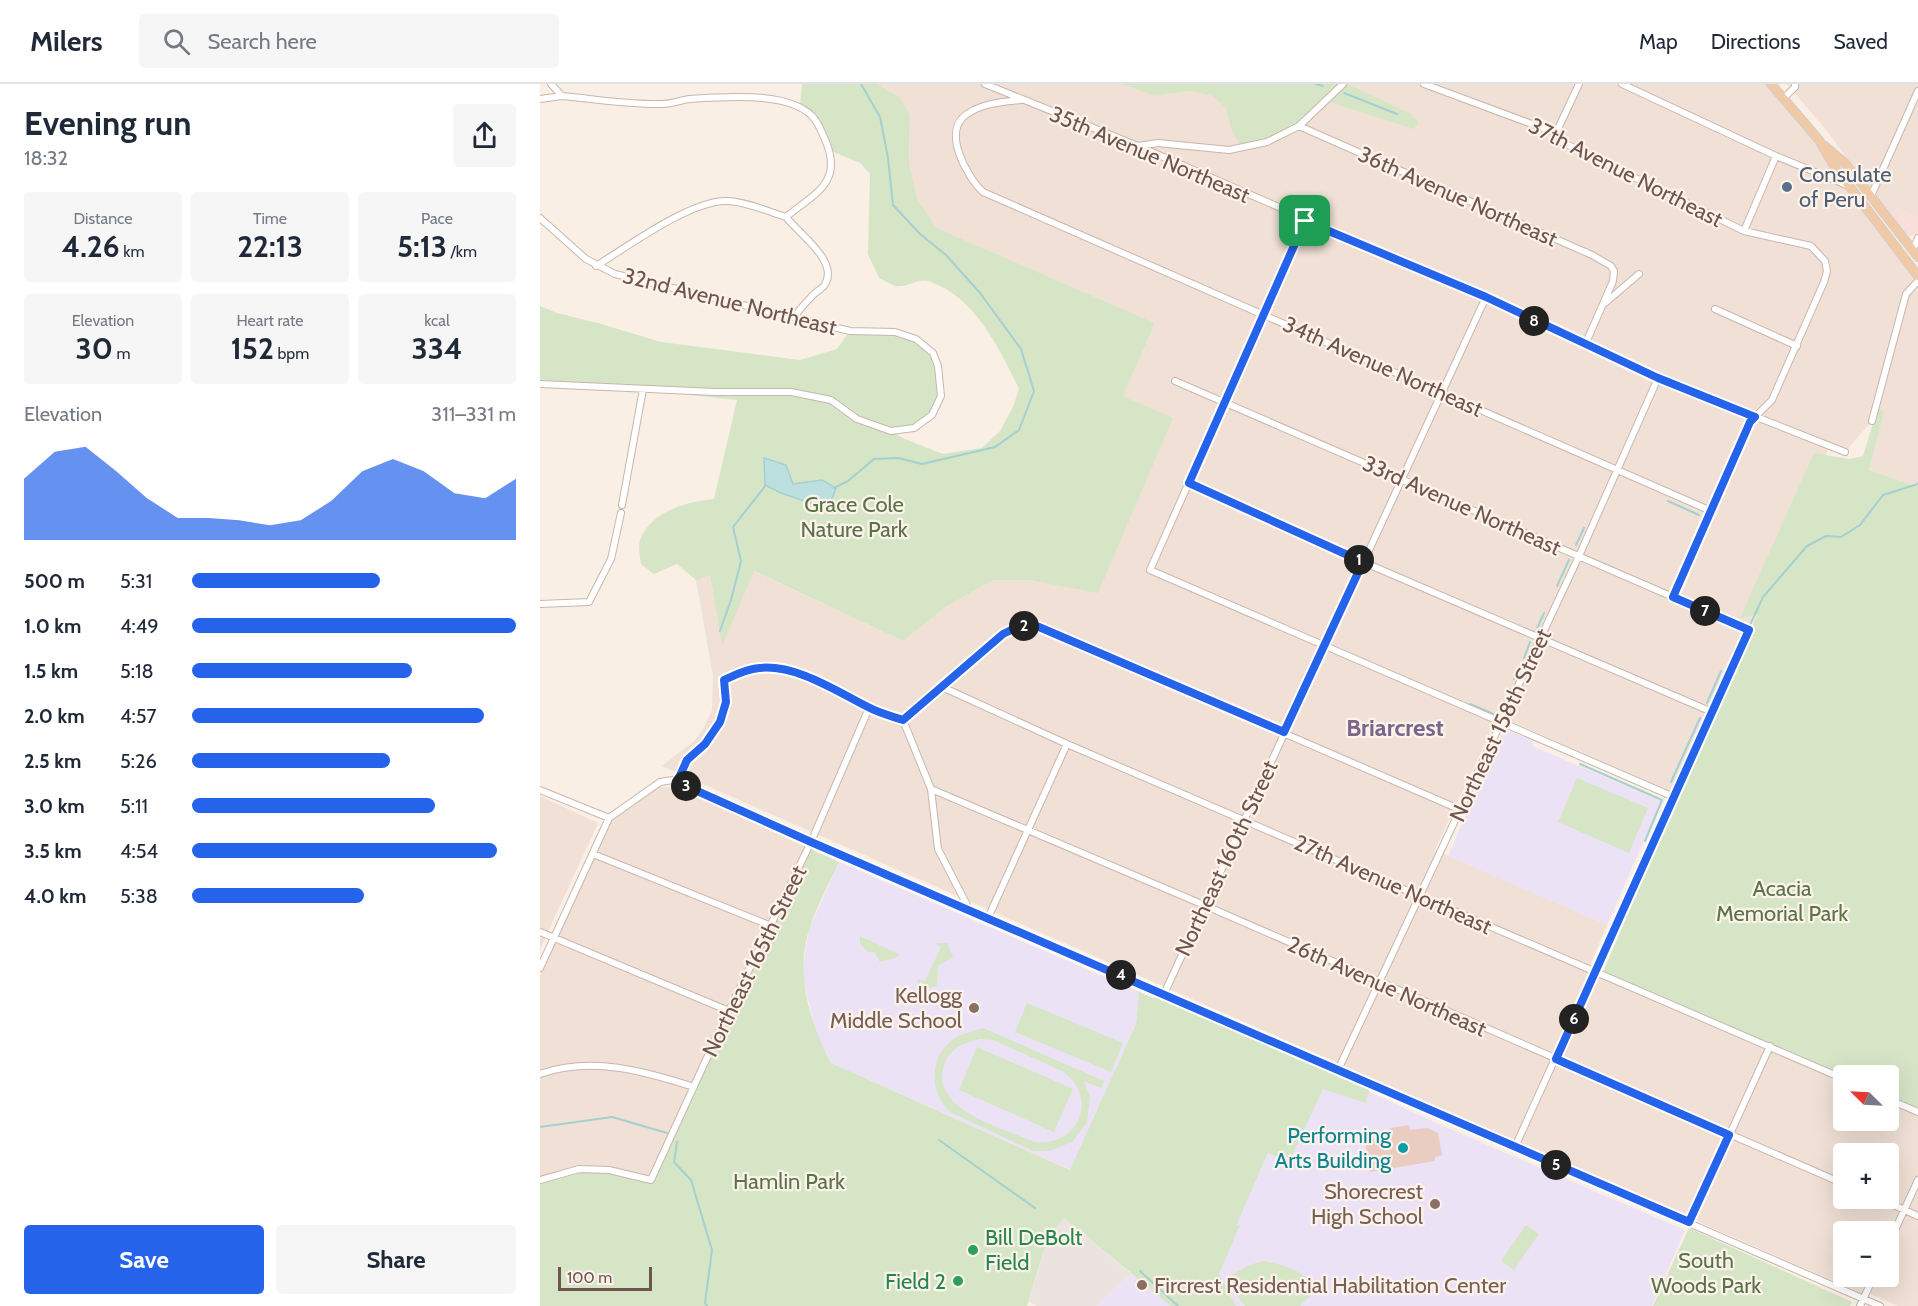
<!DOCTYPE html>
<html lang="en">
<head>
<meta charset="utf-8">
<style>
  :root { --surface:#fff; --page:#f6f6f7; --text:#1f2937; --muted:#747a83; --line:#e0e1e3; --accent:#2563eb }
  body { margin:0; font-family:Cabin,sans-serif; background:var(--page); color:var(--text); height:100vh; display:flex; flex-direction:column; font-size:22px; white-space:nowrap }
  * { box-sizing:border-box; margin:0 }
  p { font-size:20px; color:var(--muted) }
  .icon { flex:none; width:33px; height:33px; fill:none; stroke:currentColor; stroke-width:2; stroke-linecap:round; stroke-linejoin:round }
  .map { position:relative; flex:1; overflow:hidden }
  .sheet { display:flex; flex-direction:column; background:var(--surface); width:540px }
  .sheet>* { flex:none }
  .needle { width:39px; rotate:294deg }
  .tools { position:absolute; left:1293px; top:981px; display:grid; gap:12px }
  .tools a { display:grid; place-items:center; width:66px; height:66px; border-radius:6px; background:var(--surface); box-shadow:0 6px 24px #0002; font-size:30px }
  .scale { position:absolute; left:18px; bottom:15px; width:94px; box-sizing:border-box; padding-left:6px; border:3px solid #6f554e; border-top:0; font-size:16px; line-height:21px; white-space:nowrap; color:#6f554e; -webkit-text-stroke:4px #fdf3eb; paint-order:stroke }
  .pin { position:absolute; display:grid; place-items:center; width:51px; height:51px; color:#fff; margin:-26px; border-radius:12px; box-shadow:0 3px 9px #0006 }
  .km { position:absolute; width:30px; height:30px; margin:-15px; border-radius:50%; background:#222; color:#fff; font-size:16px; line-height:30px; text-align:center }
  .round { display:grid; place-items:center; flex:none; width:63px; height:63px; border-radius:6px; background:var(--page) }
  .headline { display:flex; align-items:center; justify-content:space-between; height:102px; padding:0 24px }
  h1 { font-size:33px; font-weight:800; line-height:45px }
  .figures { display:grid; grid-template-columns:repeat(3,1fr); gap:9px; height:102px; padding:6px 24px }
  .figures div { display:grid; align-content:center; border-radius:6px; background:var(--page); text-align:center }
  .figures b { font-size:30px; font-weight:800 }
  .figures small { font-size:16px; font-weight:400 }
  .figures p { font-size:16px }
  .chart { height:168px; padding:12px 24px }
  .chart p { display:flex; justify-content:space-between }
  .chart svg { width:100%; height:108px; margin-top:6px; fill:var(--accent); opacity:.7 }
  .action { display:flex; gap:12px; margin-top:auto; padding:12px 24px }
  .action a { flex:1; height:69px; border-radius:6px; background:var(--accent); color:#fff; font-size:24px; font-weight:800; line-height:69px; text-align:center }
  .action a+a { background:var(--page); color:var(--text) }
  ul { padding:0 24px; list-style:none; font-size:20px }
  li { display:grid; grid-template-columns:96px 72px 1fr; align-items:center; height:45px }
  li i { height:15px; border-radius:8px; background:var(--accent) }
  header { display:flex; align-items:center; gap:36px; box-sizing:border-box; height:84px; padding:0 30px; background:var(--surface); border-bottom:2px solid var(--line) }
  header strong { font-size:28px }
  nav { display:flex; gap:33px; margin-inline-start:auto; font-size:21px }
  .search { width:420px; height:54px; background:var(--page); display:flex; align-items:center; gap:15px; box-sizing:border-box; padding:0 21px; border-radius:6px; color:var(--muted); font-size:22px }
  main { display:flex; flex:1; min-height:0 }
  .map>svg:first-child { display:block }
  .residential { fill:#f0e0d5; fill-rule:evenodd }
  .commercial { fill:#f8dfda }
  .industrial { fill:#eae3df }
  .education { fill:#ece2f5 }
  .green { fill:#d6e5c6; fill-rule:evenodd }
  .water { fill:#bce0e0; stroke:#a4d0d1; stroke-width:1.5 }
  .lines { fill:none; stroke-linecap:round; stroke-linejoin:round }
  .stream { stroke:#a4d0d1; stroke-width:2 }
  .building { fill:#ebccc0 }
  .minor-casing { stroke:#c9b6ad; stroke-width:8 }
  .major-casing { stroke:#d4ccca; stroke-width:10 }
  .minor { stroke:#fff; stroke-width:6 }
  .major { stroke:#f0caa6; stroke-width:8 }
  .route-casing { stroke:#fff; stroke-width:12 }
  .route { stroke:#2563eb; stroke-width:8 }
  .service-dot { fill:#5c6f8a; stroke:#fdf3eb; stroke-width:2 }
  .education-dot { fill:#8d6e63; stroke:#fdf3eb; stroke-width:2 }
  .culture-dot { fill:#0f9aa8; stroke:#fdf3eb; stroke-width:2 }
  .leisure-dot { fill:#2e9e5b; stroke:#fdf3eb; stroke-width:2 }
  .labels { text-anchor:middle; stroke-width:4.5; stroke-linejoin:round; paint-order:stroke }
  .street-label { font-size:22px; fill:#6f554e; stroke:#fdf3eb }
  .service-label { font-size:22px; fill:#4e5e75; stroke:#fdf3eb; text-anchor:start }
  .park-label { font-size:22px; fill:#5a7347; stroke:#fdf3eb }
  .education-label { font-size:22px; fill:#785e54; stroke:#fdf3eb; text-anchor:end }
  .culture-label { font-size:22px; fill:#0d838f; stroke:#fdf3eb; text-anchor:end }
  .leisure-label { font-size:22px; fill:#27864d; stroke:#fdf3eb; text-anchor:start }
  .neighbourhood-label { font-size:24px; font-weight:bold; fill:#7a668b; stroke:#fdf3eb }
</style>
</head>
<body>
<header>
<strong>Milers</strong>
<div class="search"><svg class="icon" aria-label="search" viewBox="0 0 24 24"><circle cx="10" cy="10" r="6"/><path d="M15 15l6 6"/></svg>Search here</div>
<nav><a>Map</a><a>Directions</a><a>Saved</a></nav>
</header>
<main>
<section class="sheet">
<div class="headline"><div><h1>Evening run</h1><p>18:32</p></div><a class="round"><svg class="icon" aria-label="share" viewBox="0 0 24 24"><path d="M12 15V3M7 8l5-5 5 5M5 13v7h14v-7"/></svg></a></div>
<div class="figures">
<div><p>Distance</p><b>4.26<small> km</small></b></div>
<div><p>Time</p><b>22:13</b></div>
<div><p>Pace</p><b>5:13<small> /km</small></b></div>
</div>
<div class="figures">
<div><p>Elevation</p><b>30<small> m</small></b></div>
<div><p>Heart rate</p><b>152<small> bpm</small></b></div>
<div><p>kcal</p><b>334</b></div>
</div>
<div class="chart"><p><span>Elevation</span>311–331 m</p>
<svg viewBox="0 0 160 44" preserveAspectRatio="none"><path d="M0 44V19L10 8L20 6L30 16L40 27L50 35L60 35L70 36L80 38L90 36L100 28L110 16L120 11L130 16L140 25L150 27L160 19V44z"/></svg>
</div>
<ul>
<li><b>500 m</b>5:31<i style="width:58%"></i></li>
<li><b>1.0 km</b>4:49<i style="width:100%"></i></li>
<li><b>1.5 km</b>5:18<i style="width:68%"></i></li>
<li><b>2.0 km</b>4:57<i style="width:90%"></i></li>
<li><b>2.5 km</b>5:26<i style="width:61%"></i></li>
<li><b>3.0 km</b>5:11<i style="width:75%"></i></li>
<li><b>3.5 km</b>4:54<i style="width:94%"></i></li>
<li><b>4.0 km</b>5:38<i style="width:53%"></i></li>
</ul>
<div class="action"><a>Save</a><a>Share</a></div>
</section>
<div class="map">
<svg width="1378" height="1222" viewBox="0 0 1378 1222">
  <rect width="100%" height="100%" fill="#f9efe5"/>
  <path class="residential" d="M337,0H582L614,12L651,7L672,12L686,24L690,42L785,17L824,27L870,29L808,0H1231L1245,13L1378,192L1373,202L1378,208V403L1329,386L1344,329L1337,321L1332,337L1305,368L1289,363L1136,709L958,632L895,766L1067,841L1050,881L1303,995L1304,1036H1348L1349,1015L1378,1028V1092L1349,1153L1348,1148H1304V1192L1329,1193L1321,1209L122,682L154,657L163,645L172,626L173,592L156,496L170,490L182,561L213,487L363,557L407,522L454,496H489L558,508L632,334L583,312L615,239L397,144L377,116L369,79L370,31ZM1304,1070H1348V1114H1304Z
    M1247,0H1378L1347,70L1378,14V133L1356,124L1351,134L1287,47Z
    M119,703L139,704L270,765L119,1096H0V891L72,736Z
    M0,712L58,739L0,865Z
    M1378,1096V1222H1358L1326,1208L1333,1193L1348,1192L1349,1160Z"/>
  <path class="commercial" d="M1356,124L1378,133V147L1375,151L1366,152L1351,134Z"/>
  <path class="industrial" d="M524,1134L591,1190L557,1222H497L489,1217L507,1155Z"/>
  <path class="education" d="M964,645L994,657L992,662L1121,717L1067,841L908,772Z
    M299,778L599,908L596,940L531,1086L291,979L277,953L262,890L269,846Z
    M768,980L910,1045L1145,1146L1112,1222H660Z
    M602,1180L647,1222H557Z"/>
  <path class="green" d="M262,0H337L359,13L370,31L369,79L377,115L397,144L615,239L583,312L633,334L558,509L489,496H454L407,522L363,557L214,487L182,562L170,491L156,496L137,480L114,490L101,480C100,473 98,463 100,456C111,427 146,418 174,415L197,316L103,306L0,300V222L17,229L61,240L121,258L260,276L297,265L310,247L355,248L376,255L393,269L401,312L392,331L374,344L352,348L365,355L403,370L442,364L460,347L473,323L479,305C459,264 435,212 388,197C378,194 366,204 356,202C351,201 344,196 339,194L328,170L330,90L320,79L289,66L276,36L260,22Z
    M582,0H808L870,29L879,39L874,45L786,17C757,44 741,54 701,64L690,42L686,24L672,12L651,7L614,12Z
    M1338,323L1344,329L1329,386L1378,403V1028L1349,1015L1348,992H1304L1303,995L1063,888L1217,531L1200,534L1274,369L1309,375L1323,372Z
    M1037,694L1108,724L1089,769L1018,738Z
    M270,765L299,778C289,800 276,823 269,846C255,890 270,940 291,979L530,1086L596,940L599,908L613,914L616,907C688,938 757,974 830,1004L826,1019L783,1005L749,1078L728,1069L696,1142L700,1141L679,1190L696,1222H631L524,1134L507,1155L487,1222H0V1095L41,1085L112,1095L182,941L188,942Z
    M320,852L359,870L358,873L340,878L334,868H328L320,860Z
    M394,859H407L413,873L398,882L397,902L383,906V898L380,897L379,908L376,909L378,895L385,897L401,863Z
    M487,919L583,959L571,988L475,948Z
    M443,944L564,997L561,1004L544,997L550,1013L547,1039L532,1058L509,1067H493L410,1028C389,1009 389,974 412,956C421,950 433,947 443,944ZM440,955L453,956L524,988C559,1015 538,1063 494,1058C464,1044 389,1026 404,981C410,964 424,959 440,955Z
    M437,963L533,1005L514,1048L419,1006Z
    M986,1141L999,1150L974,1186L961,1177Z
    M1149,1144L1312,1218L1310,1222H1113Z
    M724,1177C747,1181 762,1187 778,1204L760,1222H705L689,1201L690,1192L709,1181Z"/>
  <path class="water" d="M224,374L246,381L253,400L282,396L296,404L288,425L241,409L225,401Z"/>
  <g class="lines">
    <path class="stream" d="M776,0L783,2
      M804,9L857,30
      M294,404L308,397L334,375L358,374L382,380L455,363L479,346L494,307L481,265L440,209L406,171L380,150L353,121L348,74L340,33L321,0
      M1128,417L1159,431
      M1036,461L1044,444
      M1017,502L1029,476
      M1211,539L1223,513L1267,462L1286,452L1301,453L1320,441L1343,411L1378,400
      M180,547L191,516L201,477L193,443L226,401
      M996,547L1004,529
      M984,574L990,558
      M974,595L980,582
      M1167,619L1181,587
      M930,620L958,632L970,605
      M1040,680L1122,716L1105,757
      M1131,698L1160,634
      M0,1043L72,1033L127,1049
      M399,1056L495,1124
      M137,1058L134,1078L151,1096L172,1166L165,1219L167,1222
      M600,1187L638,1222"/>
  </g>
  <path class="building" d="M869,1041L870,1046L887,1044L898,1049L902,1071L895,1073V1077L830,1088L825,1057L851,1052L850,1044Z"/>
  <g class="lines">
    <defs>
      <path id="minor" d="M11,0L22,12C55,15 90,21 123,20C132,20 141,16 150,15C183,13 256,6 276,37C280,43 283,51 286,58C303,99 274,110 246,133C258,149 301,178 284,202C281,205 276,208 273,211C266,218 260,225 254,233
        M445,0L598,62L946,213L1118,294L1305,368
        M884,0L1016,49L1020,57L1204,147L1271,162L1285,177L1287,187L1284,198L1232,316L1210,338L1133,513
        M1082,0L1236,72L1309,102
        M1245,13L1255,3V0
        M0,15L22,12
        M481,16C462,18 443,19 427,30C401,47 427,93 443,108L1171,427
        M759,42L1052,171L1071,182L1074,187L1073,197L1045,261
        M1016,49L1039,0
        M598,62L618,59L689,66L727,58L759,42L803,0
        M1331,112L1378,7
        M0,134L46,175L75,190L310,247L355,248L376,255L393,269L398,282L401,312L392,331L374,344L351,347L317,335L291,316L251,308H175L0,300
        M765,137L610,486L1134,713
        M1204,147L1236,72
        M1373,166L1378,154
        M56,182C87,163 152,115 188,117C207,118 227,127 246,133
        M1065,219L1099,190
        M1175,225L1257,262
        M635,297L1209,546L975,1063
        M1332,337L1366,210L1378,197
        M649,399L823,478L1172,628
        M82,421L103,305
        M0,520L49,518L71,475L81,429
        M402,603L527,660L1304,995
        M363,636L463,550C476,543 485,541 499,543L921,726
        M363,636L391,705L398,765L429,825
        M137,698L147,676L165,660L180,638L186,618L184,596C196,591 206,585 219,584C256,580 296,607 328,623C339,629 351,632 363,636
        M391,705L657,818L1304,1100
        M0,706L69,734
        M53,770L229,841
        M448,834L527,660
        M0,848L189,927
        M0,884L69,734L120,698L133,696L271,758L1340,1222
        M624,910L946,213
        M798,986L1039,472L1118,294
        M0,990C52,972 104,987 154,1003
        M1348,1015L1378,1028
        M0,1096L39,1085L69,1086L111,1096L182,941L271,758L329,624
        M1338,1114L1378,1132
        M1150,1138L1230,962
        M1348,1161L1378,1096
        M1320,1222L1334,1192"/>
      <path id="major" d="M1231,0L1279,56L1294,82L1378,192
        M1285,62L1305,79L1378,173"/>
    </defs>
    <use href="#minor" class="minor-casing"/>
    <use href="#major" class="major-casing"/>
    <use href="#minor" class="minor"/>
    <use href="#major" class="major"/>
  </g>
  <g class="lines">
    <defs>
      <path id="route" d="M765,137L946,213L1118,294L1215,333L1210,338L1133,513L1209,546L1016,975L1189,1051L1149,1138L271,758L137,698L147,676L165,660L180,638L186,618L184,596C195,591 206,585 219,584C256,580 296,607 328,623C339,629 351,632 363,636L463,550L477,543L488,541L499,543L744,648L823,478L649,399Z"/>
    </defs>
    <use href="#route" class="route-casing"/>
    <use href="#route" class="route"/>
  </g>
  <circle class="service-dot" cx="1247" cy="103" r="6"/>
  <g class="education-dot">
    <circle cx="434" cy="924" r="6"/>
    <circle cx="895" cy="1120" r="6"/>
    <circle cx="602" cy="1201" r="6"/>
  </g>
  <circle class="culture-dot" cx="863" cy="1064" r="6"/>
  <g class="leisure-dot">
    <circle cx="433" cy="1166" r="6"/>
    <circle cx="418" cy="1197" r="6"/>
  </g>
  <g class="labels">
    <g class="street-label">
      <text transform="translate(610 70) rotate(23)" y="8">35th Avenue Northeast</text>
      <text transform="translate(1086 88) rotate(27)" y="8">37th Avenue Northeast</text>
      <text transform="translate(918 112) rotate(24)" y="8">36th Avenue Northeast</text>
      <text transform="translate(190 217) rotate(14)" y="8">32nd Avenue Northeast</text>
      <text transform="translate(843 282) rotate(24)" y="8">34th Avenue Northeast</text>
      <text transform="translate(922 421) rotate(24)" y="8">33rd Avenue Northeast</text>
      <text transform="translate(960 641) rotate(-65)" y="8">Northeast 158th Street</text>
      <text transform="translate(686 774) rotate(-65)" y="8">Northeast 160th Street</text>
      <text transform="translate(853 800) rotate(24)" y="8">27th Avenue Northeast</text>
      <text transform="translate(214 877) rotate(-64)" y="8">Northeast 165th Street</text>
      <text transform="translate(847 902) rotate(24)" y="8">26th Avenue Northeast</text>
    </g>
    <g class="service-label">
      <text x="1259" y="98">Consulate<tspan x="1259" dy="25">of Peru</tspan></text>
    </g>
    <g class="park-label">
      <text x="314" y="428">Grace Cole<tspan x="314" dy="25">Nature Park</tspan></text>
      <text x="1242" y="812">Acacia<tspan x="1242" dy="25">Memorial Park</tspan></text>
      <text x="249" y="1105">Hamlin Park</text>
      <text x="1166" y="1184">South<tspan x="1166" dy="25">Woods Park</tspan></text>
    </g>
    <g class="education-label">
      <text x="422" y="919">Kellogg<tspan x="422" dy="25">Middle School</tspan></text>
      <text x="883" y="1115">Shorecrest<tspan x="883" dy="25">High School</tspan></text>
      <text x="614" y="1209" text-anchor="start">Fircrest Residential Habilitation Center</text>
    </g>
    <g class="culture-label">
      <text x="851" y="1059">Performing<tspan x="851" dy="25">Arts Building</tspan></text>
    </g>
    <g class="leisure-label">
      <text x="445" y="1161">Bill DeBolt<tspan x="445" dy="25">Field</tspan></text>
      <text x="406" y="1205" text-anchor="end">Field 2</text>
    </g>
    <g class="neighbourhood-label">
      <text x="855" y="652">Briarcrest</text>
    </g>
  </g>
</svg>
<div class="tools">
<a><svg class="needle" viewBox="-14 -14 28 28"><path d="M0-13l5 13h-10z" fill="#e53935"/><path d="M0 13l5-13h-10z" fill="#747a83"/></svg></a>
<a>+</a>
<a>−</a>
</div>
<div class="scale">100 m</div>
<div class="pin" style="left:765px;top:137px;background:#1e9e55"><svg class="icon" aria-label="arrive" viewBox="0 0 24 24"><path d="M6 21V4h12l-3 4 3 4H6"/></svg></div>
<b class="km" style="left:819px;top:476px">1</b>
<b class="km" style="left:484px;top:542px">2</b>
<b class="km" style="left:146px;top:702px">3</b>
<b class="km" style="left:581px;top:891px">4</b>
<b class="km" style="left:1016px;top:1081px">5</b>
<b class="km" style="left:1034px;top:935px">6</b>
<b class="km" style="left:1165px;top:527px">7</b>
<b class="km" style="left:994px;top:237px">8</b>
</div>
</main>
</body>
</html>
